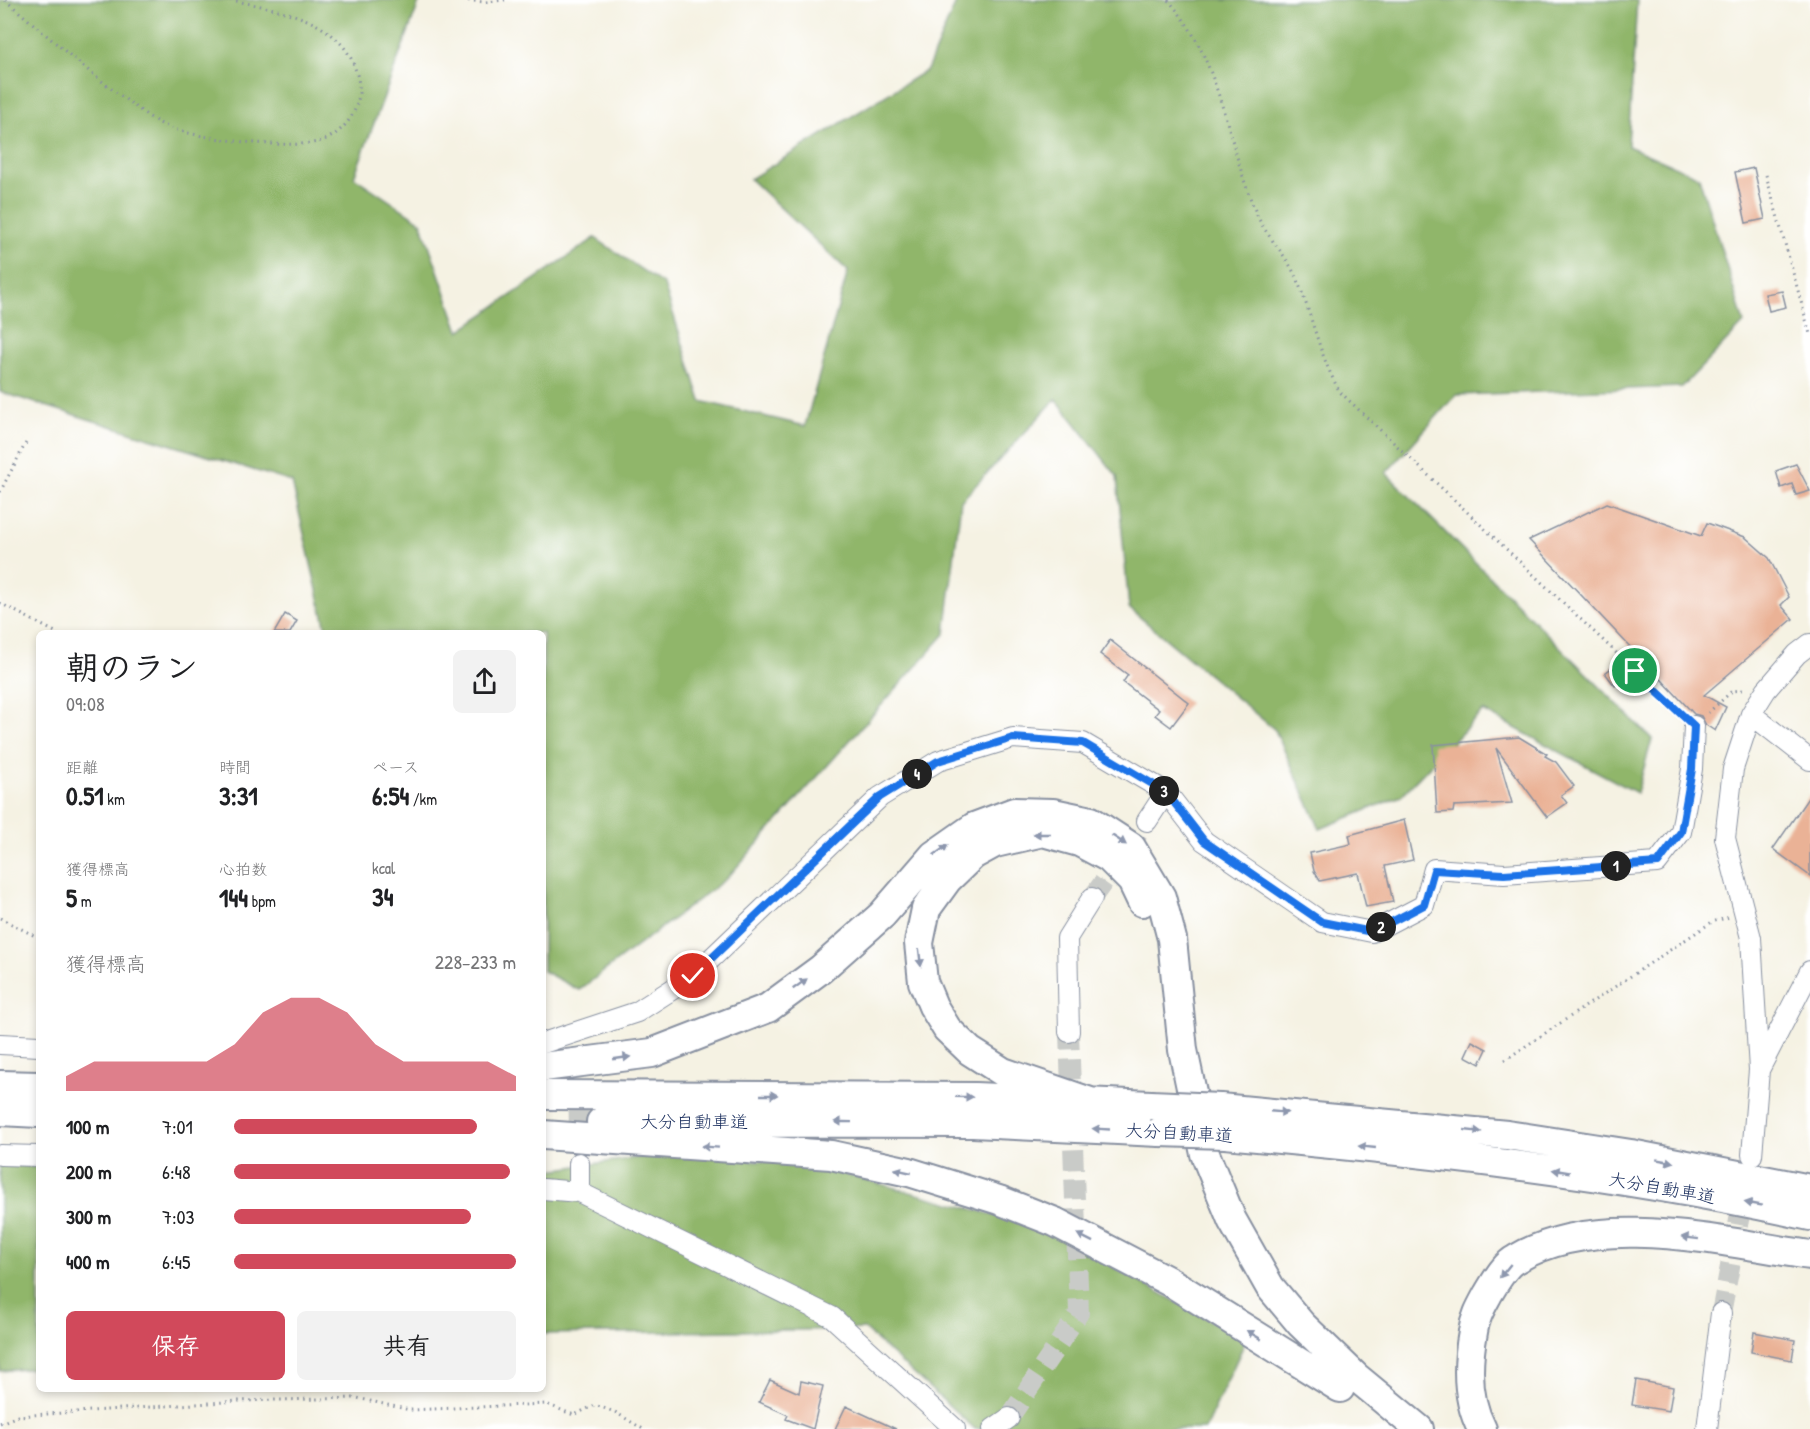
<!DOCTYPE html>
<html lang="ja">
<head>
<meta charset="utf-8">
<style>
  :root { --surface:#fff; --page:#f2f2f2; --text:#202124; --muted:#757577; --accent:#d1495b }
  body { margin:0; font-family:"Patrick Hand","Klee One",sans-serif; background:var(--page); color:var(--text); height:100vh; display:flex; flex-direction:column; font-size:22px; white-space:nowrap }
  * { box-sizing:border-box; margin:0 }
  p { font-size:20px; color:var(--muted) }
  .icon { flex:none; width:33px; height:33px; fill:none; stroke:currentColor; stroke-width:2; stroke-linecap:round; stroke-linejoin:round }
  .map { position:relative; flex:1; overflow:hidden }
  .drawer { position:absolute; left:36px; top:630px; width:510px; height:762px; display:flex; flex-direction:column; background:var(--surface); border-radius:9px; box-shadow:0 3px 9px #0003 }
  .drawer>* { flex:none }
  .pin { position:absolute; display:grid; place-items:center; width:51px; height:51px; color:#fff; margin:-26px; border:3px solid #fff; border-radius:50%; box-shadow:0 2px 6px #0007 }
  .km { position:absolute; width:30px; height:30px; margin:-15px; border-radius:50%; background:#222; color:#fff; font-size:16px; line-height:30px; text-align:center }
  .round { display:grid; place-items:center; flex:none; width:63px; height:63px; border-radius:9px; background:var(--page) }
  .headline { display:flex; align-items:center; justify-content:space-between; height:102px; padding:0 30px }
  h1 { font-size:33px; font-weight:800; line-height:45px }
  .stats { display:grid; grid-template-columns:repeat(3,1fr); gap:9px; height:102px; padding:6px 30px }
  .stats div { display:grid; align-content:center }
  .stats b { font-size:26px; font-weight:800 }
  .stats small { font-size:16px; font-weight:400 }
  .stats p { font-size:16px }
  .chart { height:168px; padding:12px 30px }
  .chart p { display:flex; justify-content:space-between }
  .chart svg { width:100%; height:108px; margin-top:6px; fill:var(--accent); opacity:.7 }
  .primary-button { display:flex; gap:12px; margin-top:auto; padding:12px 30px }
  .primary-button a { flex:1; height:69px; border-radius:9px; background:var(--accent); color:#fff; font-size:24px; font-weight:800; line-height:69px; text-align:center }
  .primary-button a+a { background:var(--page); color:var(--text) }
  ul { padding:0 30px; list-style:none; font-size:20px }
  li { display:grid; grid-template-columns:96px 72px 1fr; align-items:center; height:45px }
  li i { height:15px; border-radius:8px; background:var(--accent) }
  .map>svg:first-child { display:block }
  .forest { fill:#90b66b; stroke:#567264; stroke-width:1.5 }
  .building { fill:#eab296 }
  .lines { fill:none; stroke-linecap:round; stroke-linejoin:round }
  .minor-tunnel { stroke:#c9cbc8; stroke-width:20; stroke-dasharray:20 10; stroke-linecap:butt }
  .minor-casing { stroke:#8890a0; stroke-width:22 }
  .highway-casing { stroke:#8890a0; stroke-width:32 }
  .path { stroke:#8890a0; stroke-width:3; stroke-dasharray:1.5 4.5; stroke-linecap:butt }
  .minor { stroke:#fff; stroke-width:20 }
  .highway { stroke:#fff; stroke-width:28 }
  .highway-bridge-casing { stroke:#8890a0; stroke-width:32; stroke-linecap:butt }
  .highway-bridge { stroke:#fff; stroke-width:28 }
  .oneway { fill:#8d97ae }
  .route-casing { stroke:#fff; stroke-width:12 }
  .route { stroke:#1a73e8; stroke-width:8 }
  .labels { text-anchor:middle; stroke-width:4.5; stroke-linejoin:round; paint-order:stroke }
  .street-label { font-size:18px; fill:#1b2f5e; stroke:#fff }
</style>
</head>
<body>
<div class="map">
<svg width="1810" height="1429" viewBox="0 0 1810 1429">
  <rect width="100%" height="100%" fill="#fff"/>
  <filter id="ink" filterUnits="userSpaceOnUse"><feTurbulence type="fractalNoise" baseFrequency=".0167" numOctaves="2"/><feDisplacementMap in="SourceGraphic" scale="12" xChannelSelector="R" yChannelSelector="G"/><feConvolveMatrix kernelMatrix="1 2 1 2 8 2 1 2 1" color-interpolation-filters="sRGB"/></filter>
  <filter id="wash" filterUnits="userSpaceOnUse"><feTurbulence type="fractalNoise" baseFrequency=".008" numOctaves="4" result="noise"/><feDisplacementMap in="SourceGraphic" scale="24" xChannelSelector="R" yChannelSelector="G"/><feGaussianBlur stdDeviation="1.35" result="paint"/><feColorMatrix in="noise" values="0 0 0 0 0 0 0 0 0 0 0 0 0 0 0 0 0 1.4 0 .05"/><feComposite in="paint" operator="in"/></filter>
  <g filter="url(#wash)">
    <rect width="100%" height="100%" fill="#f5f2e3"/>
    <path class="forest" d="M0,0H420L354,177L421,222L459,331L595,238L664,285L701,401L805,426L848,271L750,179L927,70L957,0H1637L1628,146L1699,177L1744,323L1682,387L1456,395L1386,473L1652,739L1637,793L1483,711L1401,796L1320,829L1275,730L1129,608L1117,476L1056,399L961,501L945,634L727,878L579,990L543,971V633H327L292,482L0,392Z
      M670,1153L811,1165L1042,1228L1246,1340L1205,1429H975L864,1329L543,1334V1171Z
      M0,1165L39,1167V1368L0,1371Z"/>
    <g id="blocks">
      <path class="building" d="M1754,168L1765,219L1746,223L1735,172Z
        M1782,291L1786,307L1769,311L1765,294Z
        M1796,464L1810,491L1796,495L1792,484L1781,488L1776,471Z
        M1607,503L1701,536L1707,523L1745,537L1769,558L1789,597L1781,605L1793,619L1704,695L1726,707L1715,731L1706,725L1701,716L1694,714L1645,662L1615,686L1605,673L1634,651L1529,540Z
        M285,614L297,621L290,633H274Z
        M1110,640L1189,703L1171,727L1155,715L1159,710L1123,682L1128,675L1100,654Z
        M1519,737L1547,754L1545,756L1556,762L1574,786L1561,795L1567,803L1547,817L1496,748L1512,803L1454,806L1453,812L1437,813L1433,745Z
        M1810,795V876L1773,849Z
        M1404,820L1413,860L1385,866L1393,902L1366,907L1358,873L1320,881L1314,871L1310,853L1351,844L1349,835Z
        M1472,1041L1487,1049L1480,1064L1465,1056Z
        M1754,1332L1795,1340L1792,1360L1751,1352Z
        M770,1380L799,1393L801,1381L823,1386L813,1429L786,1419L788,1415L759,1402Z
        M1636,1380L1673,1387L1669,1411L1632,1405Z
        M846,1406L896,1429H835Z"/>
    </g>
  </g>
  <g filter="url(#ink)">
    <use href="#blocks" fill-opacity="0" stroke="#8890a0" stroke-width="1.5"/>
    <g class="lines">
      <path class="minor-tunnel" d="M1092,898L1147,821
        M578,1051L579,1148
        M1721,1313L1745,1189
        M1009,1418L1079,1313L1069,1032"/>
      <defs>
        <path id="minor" d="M1751,714L1810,760
          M1147,821L1166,792
          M1069,1032L1067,938L1092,898
          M543,1043L637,1012L693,976L880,797L938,761L1013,738L1083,743L1166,792L1204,841L1322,922L1372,932L1424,905L1434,869L1504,874L1657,863L1681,832L1692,769L1694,726
          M0,1044L39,1046
          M1759,1070L1810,971
          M0,1155L39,1156
          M1752,1155L1759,1070L1751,938L1725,838L1733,769L1751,714L1766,690L1797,654L1810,644
          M579,1163V1192
          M543,1189L579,1192L832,1317L955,1429
          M993,1429L1009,1418
          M1707,1429L1721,1313"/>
        <path id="highway" d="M543,1067L652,1053L768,1008L821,969L882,915L934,855L974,827L1014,812L1053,813L1091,821L1131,847L1161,897L1172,939L1183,1050L1205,1154L1232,1220L1270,1287L1301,1324L1356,1377L1419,1429
          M0,1085L39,1086
          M543,1095L975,1097L1151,1105
          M1096,1104L1003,1072L970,1051L947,1029L933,1006L923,982L919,943L926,909L947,880L973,855L995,843L1043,832L1079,842L1109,858L1132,881L1142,902
          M1220,1108L1507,1135L1631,1154L1810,1189
          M0,1111L39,1113
          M601,1122L973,1123L1159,1132
          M1225,1134C1421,1152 1617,1173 1810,1216
          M543,1135L831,1155L909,1172L999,1200L1055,1222L1172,1283L1340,1388
          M1482,1429C1466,1399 1467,1364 1473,1332C1475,1317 1481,1307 1488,1294C1495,1283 1504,1265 1516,1259C1597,1210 1721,1242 1810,1255"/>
      </defs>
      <use href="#minor" class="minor-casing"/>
      <use href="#highway" class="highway-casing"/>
      <path class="path" d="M5,0C46,34 85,70 128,101C141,111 156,123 171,128C200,139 295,151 324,140C340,134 354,118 358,100C361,88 358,76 354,65C335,17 275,9 231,0
        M462,0L485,2L505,0
        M1168,0C1221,57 1227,145 1257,215C1266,236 1284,252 1294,273C1312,312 1318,354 1340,392L1681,714
        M1766,175L1810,334
        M0,492L28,439
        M0,603L57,633
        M1708,713L1732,691L1743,690
        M0,918L39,938
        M1505,1060L1712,922L1729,917
        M0,1423L18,1416L239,1401L357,1398L410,1410L546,1404L574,1415L595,1405L615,1412L643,1429"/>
      <use href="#minor" class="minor"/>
      <use href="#highway" class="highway"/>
      <defs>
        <path id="highway-bridge" d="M1151,1105L1220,1108
          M1159,1132L1225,1134"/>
      </defs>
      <use href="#highway-bridge" class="highway-bridge-casing"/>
      <use href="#highway-bridge" class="highway-bridge"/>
    </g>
    <defs><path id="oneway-solid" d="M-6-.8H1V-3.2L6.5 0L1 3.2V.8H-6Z" transform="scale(1.5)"/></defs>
    <g class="oneway">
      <use href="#oneway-solid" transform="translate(1042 834) rotate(180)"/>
      <use href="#oneway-solid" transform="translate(1119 840) rotate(34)"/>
      <use href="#oneway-solid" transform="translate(941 850) rotate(-36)"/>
      <use href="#oneway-solid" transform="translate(920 958) rotate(83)"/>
      <use href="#oneway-solid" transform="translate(800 984) rotate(-36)"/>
      <use href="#oneway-solid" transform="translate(622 1058) rotate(-8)"/>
      <use href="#oneway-solid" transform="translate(769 1095)"/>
      <use href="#oneway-solid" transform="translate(964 1097) rotate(1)"/>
      <use href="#oneway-solid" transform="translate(1279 1112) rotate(5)"/>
      <use href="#oneway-solid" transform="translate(843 1122) rotate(-179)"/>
      <use href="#oneway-solid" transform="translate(1101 1129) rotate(-177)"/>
      <use href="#oneway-solid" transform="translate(1473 1131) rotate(6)"/>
      <use href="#oneway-solid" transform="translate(710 1147) rotate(-176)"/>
      <use href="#oneway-solid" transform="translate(1367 1147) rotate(-174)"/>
      <use href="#oneway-solid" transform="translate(1665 1161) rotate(10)"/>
      <use href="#oneway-solid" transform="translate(903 1171) rotate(-167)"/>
      <use href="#oneway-solid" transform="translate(1561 1171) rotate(-171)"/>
      <use href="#oneway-solid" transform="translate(1753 1204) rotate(-170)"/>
      <use href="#oneway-solid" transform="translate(1085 1238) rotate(-153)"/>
      <use href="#oneway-solid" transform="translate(1690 1238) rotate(-173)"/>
      <use href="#oneway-solid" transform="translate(1505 1271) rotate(129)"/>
      <use href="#oneway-solid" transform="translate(1254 1335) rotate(-149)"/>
    </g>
  </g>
  <g class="lines" filter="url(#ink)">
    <defs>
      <path id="route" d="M693,976L880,797L938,761L1013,738L1083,743L1166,792L1204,841L1322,922L1372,932L1424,905L1434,870L1504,874L1658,863L1681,832L1692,769L1694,726L1635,671"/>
    </defs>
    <use href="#route" class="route-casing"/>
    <use href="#route" class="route"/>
  </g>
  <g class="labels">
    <g class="street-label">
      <text x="694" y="1128">大分自動車道</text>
      <text transform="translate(1179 1133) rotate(3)" y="6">大分自動車道</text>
      <text transform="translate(1662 1188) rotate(10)" y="6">大分自動車道</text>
    </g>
  </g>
</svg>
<div class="pin" style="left:1635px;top:671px;background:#1e9e55"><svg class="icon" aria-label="arrive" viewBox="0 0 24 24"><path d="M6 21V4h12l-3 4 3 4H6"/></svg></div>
<div class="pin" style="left:693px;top:976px;background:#d93025"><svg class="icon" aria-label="check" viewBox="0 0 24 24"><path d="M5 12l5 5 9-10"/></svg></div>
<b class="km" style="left:1616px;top:866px">1</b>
<b class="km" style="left:1381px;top:927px">2</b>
<b class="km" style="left:1164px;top:791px">3</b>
<b class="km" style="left:917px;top:774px">4</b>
<section class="drawer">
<div class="headline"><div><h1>朝のラン</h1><p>09:08</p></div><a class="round"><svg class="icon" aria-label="share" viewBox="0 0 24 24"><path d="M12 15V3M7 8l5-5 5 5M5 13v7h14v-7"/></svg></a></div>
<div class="stats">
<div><p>距離</p><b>0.51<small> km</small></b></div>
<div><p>時間</p><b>3:31</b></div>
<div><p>ペース</p><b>6:54<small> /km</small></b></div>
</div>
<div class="stats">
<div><p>獲得標高</p><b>5<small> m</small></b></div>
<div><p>心拍数</p><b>144<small> bpm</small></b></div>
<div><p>kcal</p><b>34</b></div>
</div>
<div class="chart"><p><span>獲得標高</span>228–233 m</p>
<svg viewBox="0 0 160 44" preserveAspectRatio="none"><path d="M0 44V38L10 32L20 32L30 32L40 32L50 32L60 25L70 12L80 6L90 6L100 12L110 25L120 32L130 32L140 32L150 32L160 38V44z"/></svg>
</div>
<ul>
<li><b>100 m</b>7:01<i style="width:86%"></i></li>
<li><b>200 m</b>6:48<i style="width:98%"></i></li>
<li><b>300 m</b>7:03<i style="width:84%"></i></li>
<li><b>400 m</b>6:45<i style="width:100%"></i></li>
</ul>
<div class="primary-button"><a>保存</a><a>共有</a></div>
</section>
</div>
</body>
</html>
